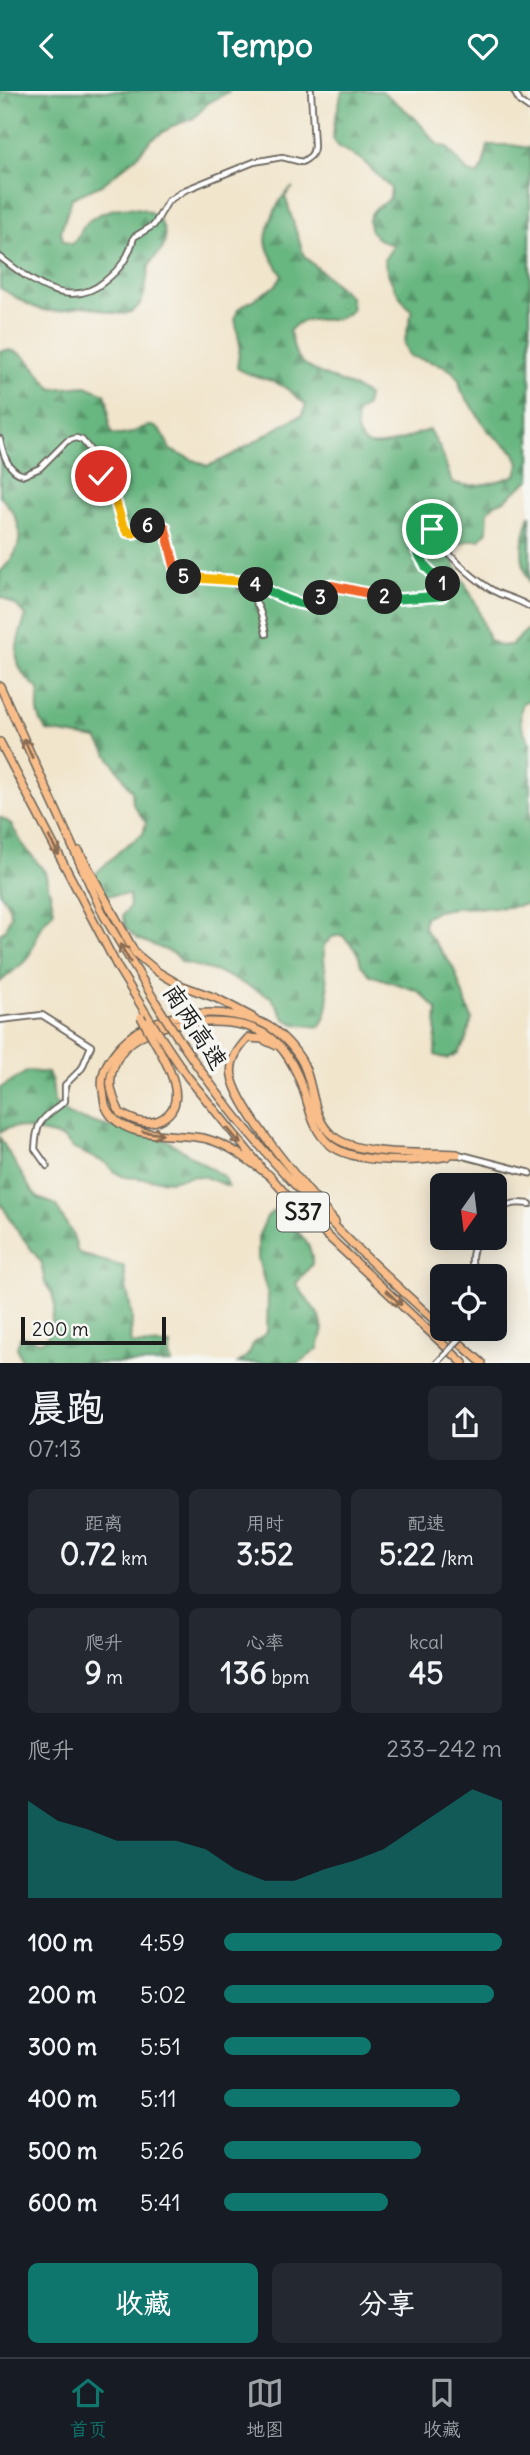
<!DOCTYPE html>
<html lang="zh">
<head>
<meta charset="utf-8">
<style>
  :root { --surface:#171b24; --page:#242831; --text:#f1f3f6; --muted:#9ea1a6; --line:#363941; --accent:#0f766e }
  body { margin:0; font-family:Delius,"LXGW WenKai TC",sans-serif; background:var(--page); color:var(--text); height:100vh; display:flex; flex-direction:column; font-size:26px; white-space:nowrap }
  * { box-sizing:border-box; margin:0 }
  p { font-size:23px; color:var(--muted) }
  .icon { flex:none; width:38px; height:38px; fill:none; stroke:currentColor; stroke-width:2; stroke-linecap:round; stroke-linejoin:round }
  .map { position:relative; height:1272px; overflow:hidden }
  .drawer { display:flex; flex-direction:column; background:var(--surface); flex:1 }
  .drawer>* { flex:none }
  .needle { width:46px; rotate:194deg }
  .fabs { position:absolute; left:430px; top:1082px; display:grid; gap:14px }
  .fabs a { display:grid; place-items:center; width:77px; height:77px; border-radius:10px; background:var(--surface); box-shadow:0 4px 18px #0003; font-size:35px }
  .scale { position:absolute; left:21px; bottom:18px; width:145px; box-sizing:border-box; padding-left:7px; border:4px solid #1c1c1c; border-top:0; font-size:19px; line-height:24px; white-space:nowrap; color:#1c1c1c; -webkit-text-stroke:5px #f6f6f2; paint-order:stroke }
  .pin { position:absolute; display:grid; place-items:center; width:60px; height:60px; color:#fff; margin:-30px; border:4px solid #fff; border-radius:50%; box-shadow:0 2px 7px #0007 }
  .km { position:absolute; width:35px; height:35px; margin:-18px; border-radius:50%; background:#222; color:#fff; font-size:19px; line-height:35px; text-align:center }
  .round { display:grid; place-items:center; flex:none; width:74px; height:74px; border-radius:10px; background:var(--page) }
  .summary { display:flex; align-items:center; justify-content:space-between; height:119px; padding:0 28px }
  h1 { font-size:38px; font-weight:800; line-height:52px }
  .figures { display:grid; grid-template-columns:repeat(3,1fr); gap:10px; height:119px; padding:7px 28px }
  .figures div { display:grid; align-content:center; border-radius:10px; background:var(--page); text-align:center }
  .figures b { font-size:30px; font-weight:800 }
  .figures small { font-size:19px; font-weight:400 }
  .figures p { font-size:19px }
  .chart { height:196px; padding:14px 28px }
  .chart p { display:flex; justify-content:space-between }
  .chart svg { width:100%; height:126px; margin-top:7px; fill:var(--accent); opacity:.7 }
  .button { display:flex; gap:14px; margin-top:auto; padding:14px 28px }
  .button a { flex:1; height:80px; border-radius:10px; background:var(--accent); color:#fff; font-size:28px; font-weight:800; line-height:80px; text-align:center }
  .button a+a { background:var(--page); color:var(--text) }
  ul { padding:0 28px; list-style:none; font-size:23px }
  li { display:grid; grid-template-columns:112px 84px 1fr; align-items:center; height:52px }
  li i { height:18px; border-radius:9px; background:var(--accent) }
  header { display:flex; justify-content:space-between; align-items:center; height:91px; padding:0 28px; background:var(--accent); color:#fff; font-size:32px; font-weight:800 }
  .tab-bar { display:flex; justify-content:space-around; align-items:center; height:98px; border-top:2px solid var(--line); background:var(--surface); font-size:19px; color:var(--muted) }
  .tab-bar a { display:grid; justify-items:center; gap:4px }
  .tab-bar .on { color:var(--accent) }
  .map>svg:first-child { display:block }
  .forest { fill:url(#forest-firs); stroke:#42694e; stroke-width:2 }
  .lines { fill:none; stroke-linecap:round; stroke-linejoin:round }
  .minor-casing { stroke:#67625a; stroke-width:8 }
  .tertiary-casing { stroke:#67625a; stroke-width:9 }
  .motorway-casing { stroke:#67625a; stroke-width:10 }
  .minor { stroke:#fff; stroke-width:4.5 }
  .tertiary { stroke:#fff; stroke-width:5 }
  .motorway { stroke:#f8bd89; stroke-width:7 }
  .minor-bridge-casing { stroke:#67625a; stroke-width:8; stroke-linecap:butt }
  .motorway-bridge-casing { stroke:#67625a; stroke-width:10; stroke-linecap:butt }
  .minor-bridge { stroke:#fff; stroke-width:4.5 }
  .motorway-bridge { stroke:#f8bd89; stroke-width:7 }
  .oneway { stroke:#8a6c52 }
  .split-1-casing { stroke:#fff; stroke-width:14 }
  .split-2-casing { stroke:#fff; stroke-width:14 }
  .split-3-casing { stroke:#fff; stroke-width:14 }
  .split-4-casing { stroke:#fff; stroke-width:14 }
  .split-5-casing { stroke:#fff; stroke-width:14 }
  .split-6-casing { stroke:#fff; stroke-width:14 }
  .split-7-casing { stroke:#fff; stroke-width:14 }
  .split-1 { stroke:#22a559; stroke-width:9 }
  .split-2 { stroke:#22a559; stroke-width:9 }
  .split-3 { stroke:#f0652b; stroke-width:9 }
  .split-4 { stroke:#22a559; stroke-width:9 }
  .split-5 { stroke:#f5b400; stroke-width:9 }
  .split-6 { stroke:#f0652b; stroke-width:9 }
  .split-7 { stroke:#f5b400; stroke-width:9 }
  .labels { text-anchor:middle; stroke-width:7; stroke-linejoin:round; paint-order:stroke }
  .shield { fill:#f6f6f2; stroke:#5d5d5c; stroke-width:2 }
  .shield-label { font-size:23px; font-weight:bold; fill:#1c1c1c }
  .street-label { font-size:24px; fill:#1c1c1c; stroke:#f6f6f2 }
</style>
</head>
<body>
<header><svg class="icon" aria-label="back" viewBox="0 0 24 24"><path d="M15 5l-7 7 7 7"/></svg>Tempo<svg class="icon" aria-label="heart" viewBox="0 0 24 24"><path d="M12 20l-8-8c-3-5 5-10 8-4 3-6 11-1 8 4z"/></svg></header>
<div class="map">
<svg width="530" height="1272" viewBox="0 0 530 1272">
  <defs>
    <pattern id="forest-firs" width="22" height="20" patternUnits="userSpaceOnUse" patternTransform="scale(1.75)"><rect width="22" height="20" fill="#67b680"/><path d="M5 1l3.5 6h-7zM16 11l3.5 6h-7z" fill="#549368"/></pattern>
  </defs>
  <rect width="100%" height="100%" fill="#f6f6f2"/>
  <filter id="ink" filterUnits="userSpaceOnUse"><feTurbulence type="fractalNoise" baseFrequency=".0143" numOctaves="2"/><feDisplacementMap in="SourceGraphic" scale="14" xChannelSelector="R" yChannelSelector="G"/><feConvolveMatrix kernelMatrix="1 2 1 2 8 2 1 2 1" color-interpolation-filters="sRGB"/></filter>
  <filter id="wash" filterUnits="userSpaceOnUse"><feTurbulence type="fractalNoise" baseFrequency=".00686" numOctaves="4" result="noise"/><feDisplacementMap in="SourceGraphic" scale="28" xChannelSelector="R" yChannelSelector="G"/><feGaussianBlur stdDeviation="1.57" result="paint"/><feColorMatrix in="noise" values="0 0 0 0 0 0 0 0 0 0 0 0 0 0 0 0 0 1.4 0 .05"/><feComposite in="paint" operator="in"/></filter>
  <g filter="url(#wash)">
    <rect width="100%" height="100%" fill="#f1e5cc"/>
    <path class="forest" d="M0,0H230L208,12L194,27L173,35L151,49L136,66L102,94L72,107L61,140L63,150L72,153C81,146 80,136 90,129C114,111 165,108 165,149C165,161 152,165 149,176C145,191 147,217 128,222C116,225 102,218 91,216C79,214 70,218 59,220C38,223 18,207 0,197Z
      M342,0H382L415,27L438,54L447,56L467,80L477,84L483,75L488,54H511L530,57V388L505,409L495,413L488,420L487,440L480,449H469L458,454L454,464L455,474L477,515L489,549L500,555L511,554L530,536V609L523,612C517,628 522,638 530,652V812C497,823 454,808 425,826L424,837L453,876L472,928L465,951L458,962L447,968L435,964L437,918L418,900L370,884L361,874L358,861L342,844L332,846L324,854C321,882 338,911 319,936L295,933L285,928L271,906L221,882L181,871L175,863L136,847L126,837L123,824L130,815L129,804H107L95,797L93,785L124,756L143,743L146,732L133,713L132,700L97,648L47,640C36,626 37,616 39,598C9,577 14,555 26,525L17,515L0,505V481C27,456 25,431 0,405V260C27,254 36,283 53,298L86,295L105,303C111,317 106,330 112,343C140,350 153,312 170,359L207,375C241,363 269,339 302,324L306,314C297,307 290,298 279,293C265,286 250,286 237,277L240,254L235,228L238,218L275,195L282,184C266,157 260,152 274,122C281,107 280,108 293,96L285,105L304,165L350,206L352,219C329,240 311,217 289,240C294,249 292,259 298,266C314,287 348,288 368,305L366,315L357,322C350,378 404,346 429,339L440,357L452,391C470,399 498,391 516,384L519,373L515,362L488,340L461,299L459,289L453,281L442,274L409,265L404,253L412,220C398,206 389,189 384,169L394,154C376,151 360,135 375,118C379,115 386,112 389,108C391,105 390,100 391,97L361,68L339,56L333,48L334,34Z
      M530,424V492C518,467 521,450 530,424Z
      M0,726L10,732L23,754L45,781L54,819L40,837L28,868L0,891V843L5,839L11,824L8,814L0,801Z
      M28,980L48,982L52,990L54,1011L68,1024L109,1036L118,1035L168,1050L224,1086L228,1095L205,1086L193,1085L170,1090L124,1086L113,1080L106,1072L74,1058L64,1048L54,1044L17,1036L7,1037L0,1042V997Z
      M0,1047L31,1099L38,1107L57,1114C62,1132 75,1138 77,1160L83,1164L125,1176C123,1195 132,1212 132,1230C132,1239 129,1244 131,1253L171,1254L169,1265L172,1272H22L17,1256L21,1245L40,1251L47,1247L55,1215L52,1202L45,1192L41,1171L16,1138L0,1111Z
      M273,1120C290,1135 314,1148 312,1173L296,1193L320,1226L323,1238L318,1258L299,1272H238L248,1264L253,1253L267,1241L268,1204L258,1168V1146L267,1126Z"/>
  </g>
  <g filter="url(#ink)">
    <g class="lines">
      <defs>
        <path id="minor" d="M514,0L520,11L530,18
          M0,166C30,189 69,221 105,190C121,177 129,166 134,146L154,134L168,110L185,99L254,71L282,66L302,71C310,66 314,64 314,54L311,0
          M0,348C3,363 8,381 24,384L40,377L67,350L76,347L82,349L90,359L101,385L114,405L122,432L127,441L134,442L158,433L165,436L175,477L182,486L251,491L296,512L308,514L319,511L326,495L329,494L392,508L442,505L446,500C442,483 423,477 417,460L420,446L429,437C439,440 444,457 452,466C466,480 482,495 500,503C510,507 521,510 530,516
          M234,492C238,496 243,498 248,502C260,512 263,529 266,543
          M0,929L42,924L91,955L82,977L65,994V1010C43,1029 37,1025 35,1058L47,1075
          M495,1124C506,1112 514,1111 530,1113
          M475,1185C470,1169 471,1161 479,1146"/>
        <path id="tertiary" d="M457,1063L530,1082"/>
        <path id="motorway" d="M0,595L104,825L161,920
          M0,651L118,877L150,929
          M79,760L135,862L158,881L180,894L216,907L252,926
          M177,945C250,1057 344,1148 443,1237
          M155,951C167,972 190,1011 163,1027C148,1036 134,1030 120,1022C109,999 106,986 120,963C133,944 164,933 186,932C253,927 285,939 306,1007C311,1024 315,1041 329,1053C354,1074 418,1071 448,1065
          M164,951L187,985L260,1075
          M275,954L262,948L248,947C238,958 229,970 232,985C237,1019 310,1102 335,1131
          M268,1083L299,1118L463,1272
          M271,1086C251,1071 232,1055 207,1048C176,1040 122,1052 106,1016C104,1011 104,1005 103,1000C99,981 110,966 122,953C154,921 214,915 257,930C274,935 291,953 300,967C315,990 310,1027 333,1045C358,1066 424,1061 457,1063
          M443,1237L482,1272"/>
      </defs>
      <use href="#minor" class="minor-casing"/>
      <use href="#tertiary" class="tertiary-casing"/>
      <use href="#motorway" class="motorway-casing"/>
      <use href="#minor" class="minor"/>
      <use href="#tertiary" class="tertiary"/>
      <use href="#motorway" class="motorway"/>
      <defs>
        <path id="minor-bridge" d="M437,1272L470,1237"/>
        <path id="motorway-bridge" d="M161,920L177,945
          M141,926L155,951
          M150,929L164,951"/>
      </defs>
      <use href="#minor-bridge" class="minor-bridge-casing"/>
      <use href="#motorway-bridge" class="motorway-bridge-casing"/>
      <use href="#minor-bridge" class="minor-bridge"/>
      <use href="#motorway-bridge" class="motorway-bridge"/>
    </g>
    <defs><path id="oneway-shaft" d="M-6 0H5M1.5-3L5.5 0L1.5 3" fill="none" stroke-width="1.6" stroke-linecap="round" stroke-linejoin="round" transform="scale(1.75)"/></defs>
    <g class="oneway">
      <use href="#oneway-shaft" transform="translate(28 657) rotate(-114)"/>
      <use href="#oneway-shaft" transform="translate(54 755) rotate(62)"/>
      <use href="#oneway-shaft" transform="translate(125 862) rotate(-120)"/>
      <use href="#oneway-shaft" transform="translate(153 1042) rotate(8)"/>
      <use href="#oneway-shaft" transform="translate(234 1045) rotate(50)"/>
      <use href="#oneway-shaft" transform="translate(394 1207) rotate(43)"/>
    </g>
  </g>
  <g class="lines" filter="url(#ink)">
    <defs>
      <path id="split-1" d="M432,438L429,437L420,446L417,460L426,476L443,493"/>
      <path id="split-2" d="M385,506L400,508L442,505L446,500L443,493"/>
      <path id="split-3" d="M321,507L326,495L329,494L385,506"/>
      <path id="split-4" d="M256,494C274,502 294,515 315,514L321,507"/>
      <path id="split-5" d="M184,486L251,491L256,494"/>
      <path id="split-6" d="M148,435L158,433L165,436L175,477L184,486"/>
      <path id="split-7" d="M101,385L114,405L122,432L127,441L134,442L148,435"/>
    </defs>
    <use href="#split-1" class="split-1-casing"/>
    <use href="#split-2" class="split-2-casing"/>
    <use href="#split-3" class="split-3-casing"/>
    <use href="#split-4" class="split-4-casing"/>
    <use href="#split-5" class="split-5-casing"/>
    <use href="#split-6" class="split-6-casing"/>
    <use href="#split-7" class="split-7-casing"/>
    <use href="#split-1" class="split-1"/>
    <use href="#split-2" class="split-2"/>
    <use href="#split-3" class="split-3"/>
    <use href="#split-4" class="split-4"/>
    <use href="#split-5" class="split-5"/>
    <use href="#split-6" class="split-6"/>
    <use href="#split-7" class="split-7"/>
  </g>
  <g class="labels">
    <rect class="shield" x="277" y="1101.5" width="52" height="39" rx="5"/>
    <g class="shield-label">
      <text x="303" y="1129">S37</text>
    </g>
    <g class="street-label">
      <text transform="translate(195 936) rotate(57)" y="8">南两高速</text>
    </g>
  </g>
</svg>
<div class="fabs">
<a><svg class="needle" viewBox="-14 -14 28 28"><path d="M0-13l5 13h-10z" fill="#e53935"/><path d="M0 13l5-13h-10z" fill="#9ea1a6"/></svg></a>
<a><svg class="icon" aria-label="locate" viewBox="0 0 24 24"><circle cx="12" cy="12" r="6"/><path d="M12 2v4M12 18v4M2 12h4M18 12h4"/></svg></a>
</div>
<div class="scale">200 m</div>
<div class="pin" style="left:432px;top:438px;background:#1e9e55"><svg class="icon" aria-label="arrive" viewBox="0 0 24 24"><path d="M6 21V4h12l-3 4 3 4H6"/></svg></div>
<div class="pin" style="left:101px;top:385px;background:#d93025"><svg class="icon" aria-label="check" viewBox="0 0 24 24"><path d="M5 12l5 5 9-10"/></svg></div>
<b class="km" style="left:443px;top:493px">1</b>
<b class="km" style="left:385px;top:506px">2</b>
<b class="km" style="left:321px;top:507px">3</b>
<b class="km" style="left:256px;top:494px">4</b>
<b class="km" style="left:184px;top:486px">5</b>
<b class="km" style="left:148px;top:435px">6</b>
</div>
<section class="drawer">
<div class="summary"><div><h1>晨跑</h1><p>07:13</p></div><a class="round"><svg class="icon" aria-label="share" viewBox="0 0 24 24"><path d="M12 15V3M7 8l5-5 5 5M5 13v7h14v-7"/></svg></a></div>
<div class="figures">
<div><p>距离</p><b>0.72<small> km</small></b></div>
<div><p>用时</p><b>3:52</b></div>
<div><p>配速</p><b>5:22<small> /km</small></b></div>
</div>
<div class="figures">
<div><p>爬升</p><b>9<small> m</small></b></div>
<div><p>心率</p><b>136<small> bpm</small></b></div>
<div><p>kcal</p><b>45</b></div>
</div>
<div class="chart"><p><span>爬升</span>233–242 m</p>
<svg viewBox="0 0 160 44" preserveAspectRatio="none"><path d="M0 44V10L10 17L20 20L30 24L40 24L50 24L60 27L70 34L80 38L90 38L100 34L110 31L120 27L130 20L140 13L150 6L160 10V44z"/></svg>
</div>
<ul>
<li><b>100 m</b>4:59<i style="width:100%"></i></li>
<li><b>200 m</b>5:02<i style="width:97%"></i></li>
<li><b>300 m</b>5:51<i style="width:53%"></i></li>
<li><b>400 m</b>5:11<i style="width:85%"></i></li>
<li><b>500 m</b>5:26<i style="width:71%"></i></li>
<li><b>600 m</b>5:41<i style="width:59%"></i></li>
</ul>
<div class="button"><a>收藏</a><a>分享</a></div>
</section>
<nav class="tab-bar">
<a class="on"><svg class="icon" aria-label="home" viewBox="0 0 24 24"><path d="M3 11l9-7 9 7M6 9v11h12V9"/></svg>首页</a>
<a><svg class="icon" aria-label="map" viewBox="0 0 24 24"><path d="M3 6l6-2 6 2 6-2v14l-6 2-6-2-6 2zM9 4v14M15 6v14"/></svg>地图</a>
<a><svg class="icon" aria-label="saved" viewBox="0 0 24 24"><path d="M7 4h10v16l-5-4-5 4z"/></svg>收藏</a>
</nav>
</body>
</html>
